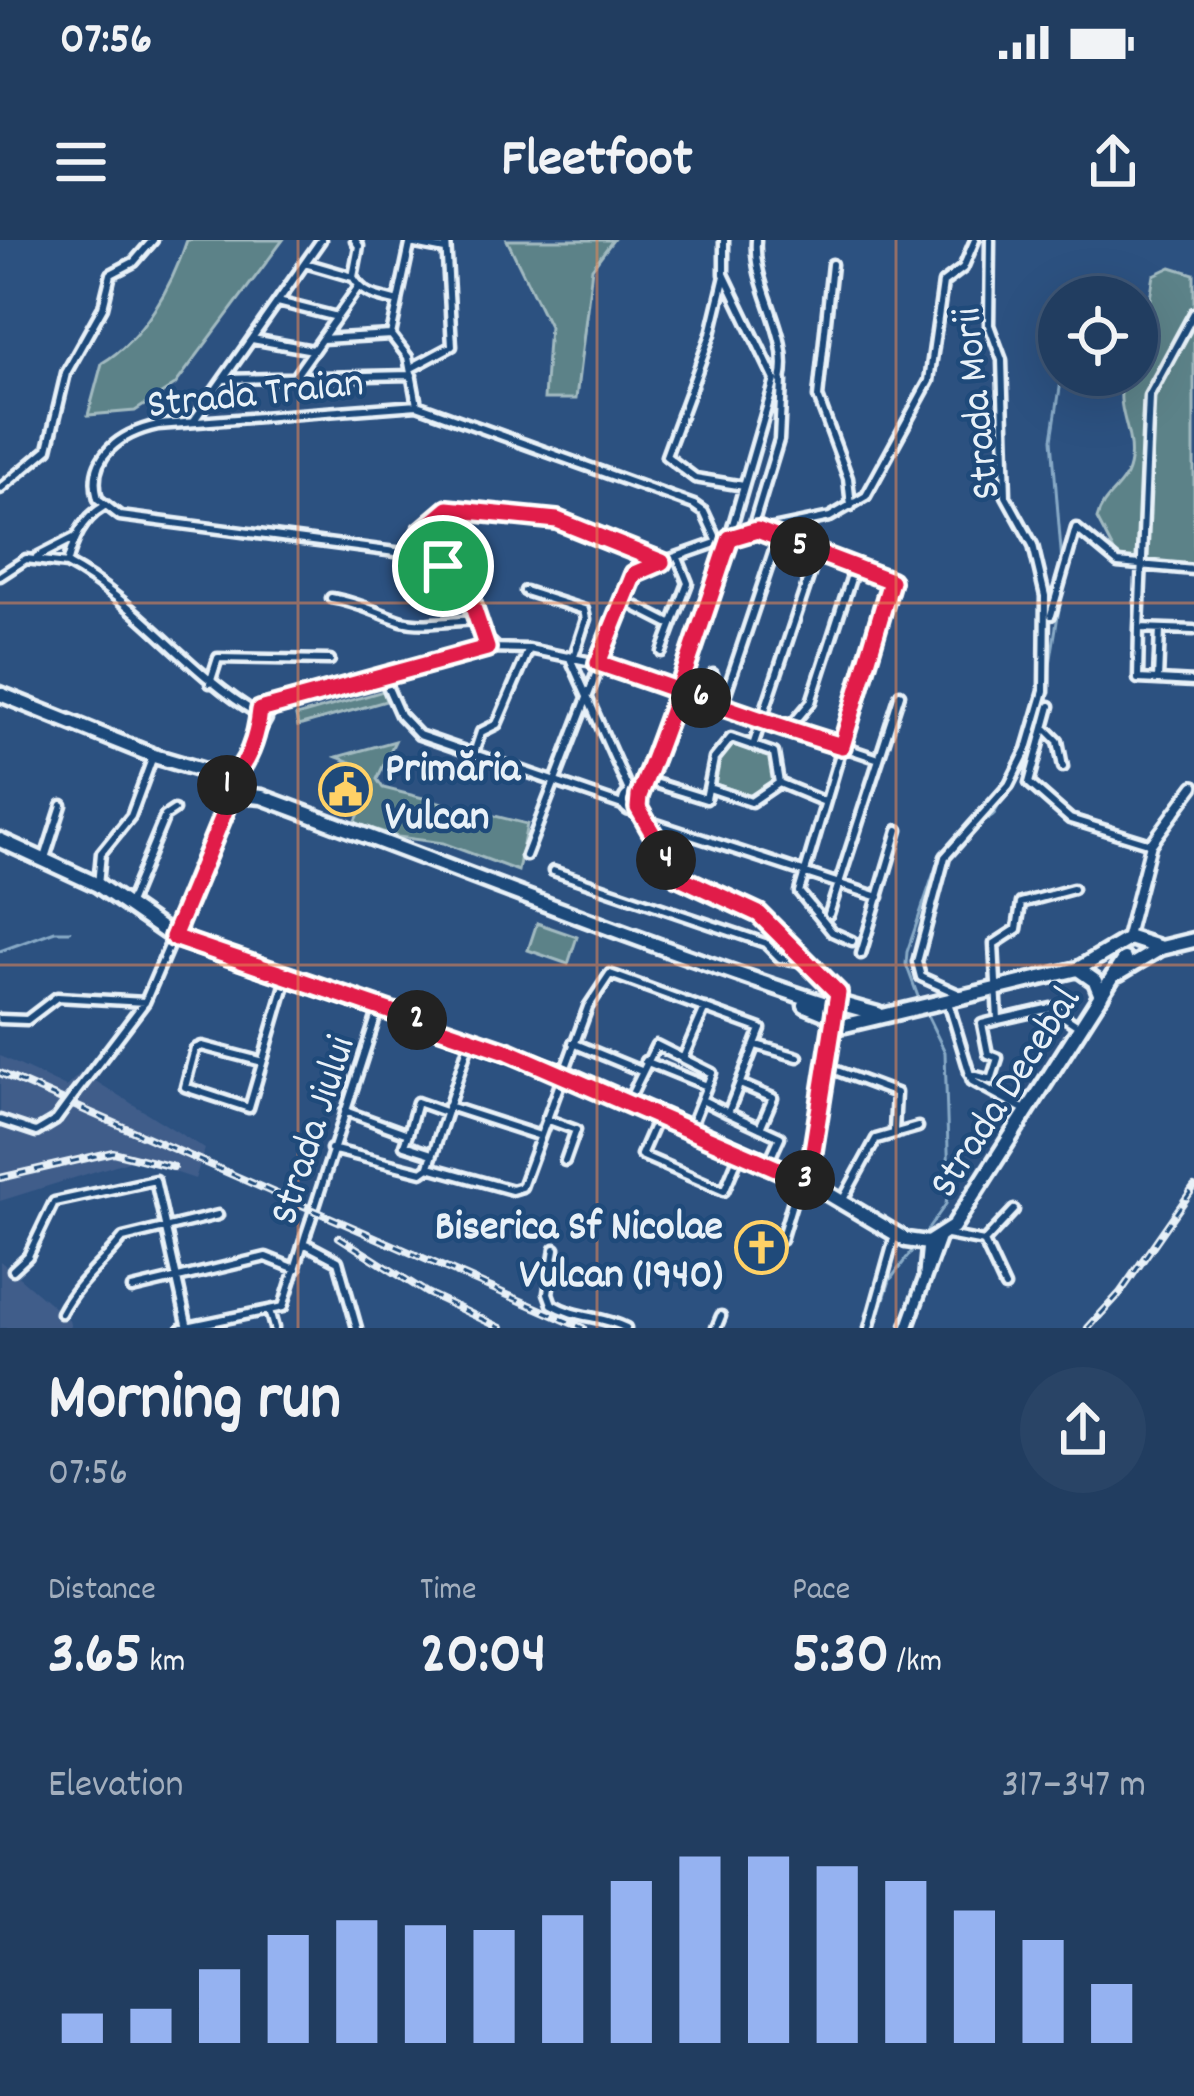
<!DOCTYPE html>
<html lang="en">
<head>
<meta charset="utf-8">
<style>
  :root { --surface:#213d60; --page:#294466; --text:#f1f3f6; --muted:#a2aebd; --line:#3e5675; --accent:#95b2f1 }
  body { margin:0; font-family:Dekko,sans-serif; background:var(--page); color:var(--text); height:100vh; display:flex; flex-direction:column; font-size:45px; white-space:nowrap }
  * { box-sizing:border-box; margin:0 }
  p { font-size:39px; color:var(--muted) }
  .icon { flex:none; width:66px; height:66px; fill:none; stroke:currentColor; stroke-width:2; stroke-linecap:round; stroke-linejoin:round }
  .map { position:relative; height:1088px; overflow:hidden }
  .drawer { display:flex; flex-direction:column; background:var(--surface); flex:1 }
  .drawer>* { flex:none }
  .tools { position:absolute; left:1038px; top:36px; display:grid; gap:24px }
  .tools a { display:grid; place-items:center; width:120px; height:120px; border-radius:50%; background:var(--surface); box-shadow:0 12px 48px #0002,0 0 0 3px var(--line); font-size:60px }
  .pin { position:absolute; display:grid; place-items:center; width:102px; height:102px; color:#fff; margin:-51px; border:6px solid #fff; border-radius:50%; box-shadow:0 3px 12px #0007 }
  .km { position:absolute; width:60px; height:60px; margin:-30px; border-radius:50%; background:#222; color:#fff; font-size:33px; line-height:60px; text-align:center }
  .round { display:grid; place-items:center; flex:none; width:126px; height:126px; border-radius:63px; background:var(--page) }
  .overview { display:flex; align-items:center; justify-content:space-between; height:204px; padding:0 48px }
  h1 { font-size:66px; font-weight:700; line-height:90px }
  .metrics { display:grid; grid-template-columns:repeat(3,1fr); gap:18px; height:204px; padding:12px 48px }
  .metrics div { display:grid; align-content:center }
  .metrics b { font-size:60px; font-weight:700 }
  .metrics small { font-size:33px; font-weight:400 }
  .metrics p { font-size:33px }
  .chart { height:336px; padding:24px 48px }
  .chart p { display:flex; justify-content:space-between }
  .chart svg { width:100%; height:216px; margin-top:12px; stroke:var(--accent); stroke-width:6 }
  .status { display:flex; justify-content:space-between; align-items:center; height:84px; padding:0 60px; background:var(--surface); direction:ltr }
  .status svg { height:33px; fill:currentColor }
  header { display:flex; justify-content:space-between; align-items:center; height:156px; padding:0 48px; background:var(--surface); font-size:54px; font-weight:700 }
  .map>svg:first-child { display:block }
  .built { fill:#3f5d8a }
  .green { fill:#5b8288; stroke:#a2bac0; stroke-width:3 }
  .lines { fill:none; stroke-linecap:round; stroke-linejoin:round }
  .stream { stroke:#88aac6; stroke-width:3 }
  .minor-casing { stroke:#e8f1f8; stroke-width:15 }
  .tertiary-casing { stroke:#e8f1f8; stroke-width:16 }
  .secondary-casing { stroke:#e8f1f8; stroke-width:18 }
  .primary-casing { stroke:#e8f1f8; stroke-width:21 }
  .minor { stroke:#1f4a7a; stroke-width:6 }
  .tertiary { stroke:#1f4a7a; stroke-width:8 }
  .secondary { stroke:#1f4a7a; stroke-width:9 }
  .primary { stroke:#1f4a7a; stroke-width:12 }
  .rail-casing { stroke:#e8f1f8; stroke-width:8 }
  .rail { stroke:#1f4a7a; stroke-width:3; stroke-dasharray:9; stroke-linecap:butt }
  .minor-bridge-casing { stroke:#e8f1f8; stroke-width:15; stroke-linecap:butt }
  .minor-bridge { stroke:#1f4a7a; stroke-width:6 }
  .route-casing { stroke:#fff; stroke-width:24 }
  .route { stroke:#e11d48; stroke-width:15 }
  .grid { fill:none; stroke:#e88753; stroke-width:3; stroke-opacity:0.55 }
  .labels { text-anchor:middle; stroke-width:9; stroke-linejoin:round; paint-order:stroke }
  .street-label { font-size:42px; fill:#e8f1f8; stroke:#1f4a7a }
  .poi-label { font-size:42px; font-weight:bold; fill:#e8f1f8; stroke:#1f4a7a; text-anchor:start }
</style>
</head>
<body>
<div class="status"><b>07:56</b><svg viewBox="0 0 49 12"><path d="M0 12V9h3v3zM5 12V6h3v6zM10 12V3h3v9zM15 12V0h3v12zM26 1h20v11H26zM47 4h2v5h-2z"/></svg></div>
<header><svg class="icon" aria-label="menu" viewBox="0 0 24 24"><path d="M4 6h16M4 12h16M4 18h16"/></svg>Fleetfoot<svg class="icon" aria-label="share" viewBox="0 0 24 24"><path d="M12 15V3M7 8l5-5 5 5M5 13v7h14v-7"/></svg></header>
<div class="map">
<svg width="1194" height="1088" viewBox="0 0 1194 1088">
  <rect width="100%" height="100%" fill="#2c5180"/>
  <filter id="ink" filterUnits="userSpaceOnUse"><feTurbulence type="fractalNoise" baseFrequency=".00833" numOctaves="2"/><feDisplacementMap in="SourceGraphic" scale="24" xChannelSelector="R" yChannelSelector="G"/><feConvolveMatrix kernelMatrix="1 2 1 2 8 2 1 2 1" color-interpolation-filters="sRGB"/></filter>
  <g filter="url(#ink)">
    <path class="built" d="M0,816L66,847L81,832L205,909L195,939L135,919L0,961Z
      M0,1021L69,1080L71,1088H0Z"/>
    <path class="green" d="M187,0H283L175,145L135,171L88,175L102,123C143,99 172,46 187,0Z
      M507,0H613L592,28L576,159H544L549,86Z
      M1171,27L1194,34V325L1119,321L1097,279C1103,253 1127,249 1130,221C1134,188 1112,167 1125,135H1137L1154,35Z
      M383,451L386,461L298,486L296,476Z
      M731,500L773,514L777,541L758,558L715,544L716,520Z
      M395,501L377,539L383,548L527,584L518,631L443,603L398,597L355,583L372,543L363,527L337,517Z
      M537,683L577,697L568,724L528,710Z"/>
    <g class="lines">
      <path class="stream" d="M1050,102L1059,123
        M1062,323L1052,199L1062,135
        M972,590L993,576L1039,492L1065,332
        M0,711L55,691H70
        M920,762L906,724L907,712L941,612L963,593
        M921,999L946,964L949,943L945,812L925,771
        M875,1088L890,1040L915,1007"/>
      <defs>
        <path id="minor" d="M355,0L359,6L353,37C365,57 378,56 398,62L391,95L408,117L417,165
          M756,0C752,48 792,94 781,141
          M410,3L445,10
          M305,23L353,37
          M832,24L818,157L848,238L851,266
          M725,36L711,94L666,216L695,238L744,246
          M398,61L411,0
          M278,62L337,77
          M1194,73L1149,156L1139,388L1194,390
          M252,99L313,110
          M322,99L391,95
          M413,127L452,106L446,0
          M294,138L359,46
          M224,139L412,135
          M195,179L321,0
          M0,249L48,209L66,133L103,67L111,34L134,22L153,0
          M103,267C82,279 73,301 67,324C139,362 187,433 258,474
          M751,292L779,200L782,141
          M760,292L891,342L799,652L832,692L852,701
          M415,313L421,292L448,269L557,280L660,322
          M37,317L74,298
          M0,336L26,319L67,324
          M525,351L584,370L586,379L574,416
          M331,358C358,362 377,373 402,381C423,387 457,380 479,380
          M625,361L672,385L688,343L678,318
          M1051,375L1076,288L1118,323L1194,330
          M1139,388L1138,439L1158,440
          M1160,389L1158,440L1194,442
          M490,403L463,348L426,316L120,276L98,259C86,216 121,193 158,185L417,165L694,265L704,272L724,315
          M496,407L492,403L487,408L529,409L597,423L879,519
          M662,412L672,385
          M569,416L630,553
          M384,439L400,475L419,495L625,566
          M210,443L218,418L330,420
          M700,456L713,434
          M722,465L778,298
          M1050,466L1029,543L1070,579L1151,604
          M262,468L270,473L265,480L258,475Z
          M267,469L487,408
          M789,488L811,462L855,326
          M1046,489L1058,501L1063,527
          M754,503L817,313
          M473,516L481,492L497,484L529,409
          M233,539L267,479
          M645,540L706,559L714,519L731,498L774,513L779,543
          M779,543L825,562
          M712,549L751,562L779,543
          M623 562a9 9 0 1 1 18 0a9 9 0 1 1-18 0Z
          M639,556L724,315L775,140L724,34V0
          M638,568L677,636L759,674L846,763
          M645,580L879,657
          M526,616L636,331L730,298L830,277L866,256L929,141L943,43L963,28L975,0
          M45,618L62,565
          M553,631L765,703L780,718L806,722
          M98,645L101,613L131,576L152,519
          M1073,649L1021,663L1017,689L994,704L998,780L1051,768L1081,788
          M129,663L165,576L174,570
          M829,674L900,454
          M861,714L898,590
          M961,755L921,737L917,722L945,617L1009,545L1027,509L1044,451L1045,356L1033,305L1006,256L1002,120L989,85L990,0
          M948,762L972,841
          M0,779L27,780L57,757L145,762
          M573,803L641,831
          M756,805L798,817
          M684,816L705,768
          M259,821L202,806L195,809L185,847L249,868L287,738
          M645,821L707,846
          M829,828L896,853L894,891
          M969,834L991,840L998,818L988,814L982,784L998,780
          M972,841L1027,871
          M740,844L773,858L760,888
          M75,854L145,762L211,608L227,550
          M702,860L728,873
          M628,862L656,805L712,833L691,886
          M448,866L540,896
          M345,871L408,894L404,905L432,914
          M658,876L641,915L724,951L741,911
          M546,879L576,890L565,921
          M0,880L36,892L56,880
          M408,894L417,862L445,872
          M331,909L422,932L429,927
          M429,926L470,801
          M429,927L512,950L522,947L588,767L610,734L761,789L728,873L780,897L770,919
          M809,938L835,782
          M841,963L876,899L918,887
          M311,979L378,771
          M947,995L984,1002
          M781,1000L799,940
          M984,1002L1005,1047
          M984,1002L1014,970
          M304,1003L338,1021L357,1088
          M555,1009L548,1053L552,1064C577,1079 601,1075 626,1088
          M13,1030L28,1016L54,962L155,940L188,1088
          M132,1049L266,1017L296,1029
          M269,1070L274,1088
          M61,1073C77,1042 103,1023 123,998L218,975
          M182,1088L283,1067L306,994
          M716,1088L721,1076
          M869,1088L895,995"/>
        <path id="tertiary" d="M1126,700L1151,604L1194,546"/>
        <path id="secondary" d="M925,1034L928,1003
          M907,1088L939,999"/>
        <path id="primary" d="M0,454L154,516L232,539
          M226 547a9 9 0 1 1 18 0a9 9 0 1 1-18 0Z
          M240,555L262,557C452,627 641,704 835,767
          M0,600L98,645L173,697L562,832L795,934L906,1000L928,1003L953,987L1124,719
          M1078,729L1095,741L1101,756
          M1119,733L1161,708L1194,700
          M805,765L832,776
          M878,774L842,764L832,776L845,785L1078,729L1130,698L1161,708"/>
      </defs>
      <use href="#minor" class="minor-casing"/>
      <use href="#tertiary" class="tertiary-casing"/>
      <use href="#secondary" class="secondary-casing"/>
      <use href="#primary" class="primary-casing"/>
      <use href="#minor" class="minor"/>
      <use href="#tertiary" class="tertiary"/>
      <use href="#secondary" class="secondary"/>
      <use href="#primary" class="primary"/>
      <defs>
        <path id="rail" d="M0,833L583,1088
          M0,938L113,912L173,927
          M339,997L427,1053L501,1088
          M1088,1088L1120,1053L1194,947"/>
      </defs>
      <use href="#rail" class="rail-casing"/>
      <use href="#rail" class="rail"/>
      <defs>
        <path id="minor-bridge" d="M56,880L75,854
          M306,994L311,979"/>
      </defs>
      <use href="#minor-bridge" class="minor-bridge-casing"/>
      <use href="#minor-bridge" class="minor-bridge"/>
    </g>
  </g>
  <g class="lines" filter="url(#ink)">
    <defs>
      <path id="route" d="M443,326L470,358L487,408L260,470C257,498 249,523 228,543L227,566L173,697L509,812L808,942L838,753L759,674L677,636L638,568L639,556C673,471 701,384 730,298L757,290L891,341L842,506C760,482 680,450 598,423L634,334L662,322L557,280L448,269L421,292L415,313L443,326"/>
    </defs>
    <use href="#route" class="route-casing"/>
    <use href="#route" class="route"/>
  </g>
  <path class="grid" d="M298,0V1088M597,0V1088M896,0V1088M0,363H1194M0,725H1194"/>
  <defs>
    <symbol id="civic-ring" viewBox="-11 -11 22 22"><circle r="9.5" fill="#1f4a7a" stroke="#ffd166" stroke-width="1.5"/><path d="M-.6-6.5H3V-4.5H.6V-3L4-1V1h2V6H-6V1h2V-1L-.6-3ZM-1.2 2.5V6h2.4V2.5Z" fill="#ffd166"/></symbol>
    <symbol id="church-ring" viewBox="-11 -11 22 22"><circle r="9.5" fill="#1f4a7a" stroke="#ffd166" stroke-width="1.5"/><path d="M-1.2-6h2.4v3.5h3.3v2.4h-3.3V6h-2.4V-.1h-3.3v-2.4h3.3Z" fill="#ffd166"/></symbol>
  </defs>
  <g fill-rule="evenodd">
    <use href="#civic-ring" x="316" y="520" width="59" height="59"/>
    <use href="#church-ring" x="732" y="978" width="59" height="59"/>
  </g>
  <g class="labels">
    <g class="street-label">
      <text transform="translate(255 150) rotate(-6)" y="15">Strada Traian</text>
      <text transform="translate(973 164) rotate(-96)" y="15">Strada Morii</text>
      <text transform="translate(1002 850) rotate(-57)" y="15">Strada Decebal</text>
      <text transform="translate(309 889) rotate(-72)" y="15">Strada Jiului</text>
    </g>
    <g class="poi-label">
      <text x="385" y="540">Primăria<tspan x="385" dy="48">Vulcan</tspan></text>
      <text x="723" y="998" text-anchor="end">Biserica Sf Nicolae<tspan x="723" dy="48">Vulcan (1940)</tspan></text>
    </g>
  </g>
</svg>
<div class="tools">
<a><svg class="icon" aria-label="locate" viewBox="0 0 24 24"><circle cx="12" cy="12" r="6"/><path d="M12 2v4M12 18v4M2 12h4M18 12h4"/></svg></a>
</div>
<div class="pin" style="left:443px;top:326px;background:#1e9e55"><svg class="icon" aria-label="arrive" viewBox="0 0 24 24"><path d="M6 21V4h12l-3 4 3 4H6"/></svg></div>
<b class="km" style="left:227px;top:545px">1</b>
<b class="km" style="left:417px;top:780px">2</b>
<b class="km" style="left:805px;top:940px">3</b>
<b class="km" style="left:666px;top:620px">4</b>
<b class="km" style="left:800px;top:307px">5</b>
<b class="km" style="left:701px;top:458px">6</b>
</div>
<section class="drawer">
<div class="overview"><div><h1>Morning run</h1><p>07:56</p></div><a class="round"><svg class="icon" aria-label="share" viewBox="0 0 24 24"><path d="M12 15V3M7 8l5-5 5 5M5 13v7h14v-7"/></svg></a></div>
<div class="metrics">
<div><p>Distance</p><b>3.65<small> km</small></b></div>
<div><p>Time</p><b>20:04</b></div>
<div><p>Pace</p><b>5:30<small> /km</small></b></div>
</div>
<div class="chart"><p><span>Elevation</span>317–347 m</p>
<svg viewBox="0 0 160 44" preserveAspectRatio="none"><path d="M5 44V38M15 44V37M25 44V29M35 44V22M45 44V19M55 44V20M65 44V21M75 44V18M85 44V11M95 44V6M105 44V6M115 44V8M125 44V11M135 44V17M145 44V23M155 44V32"/></svg>
</div>
</section>
</body>
</html>
